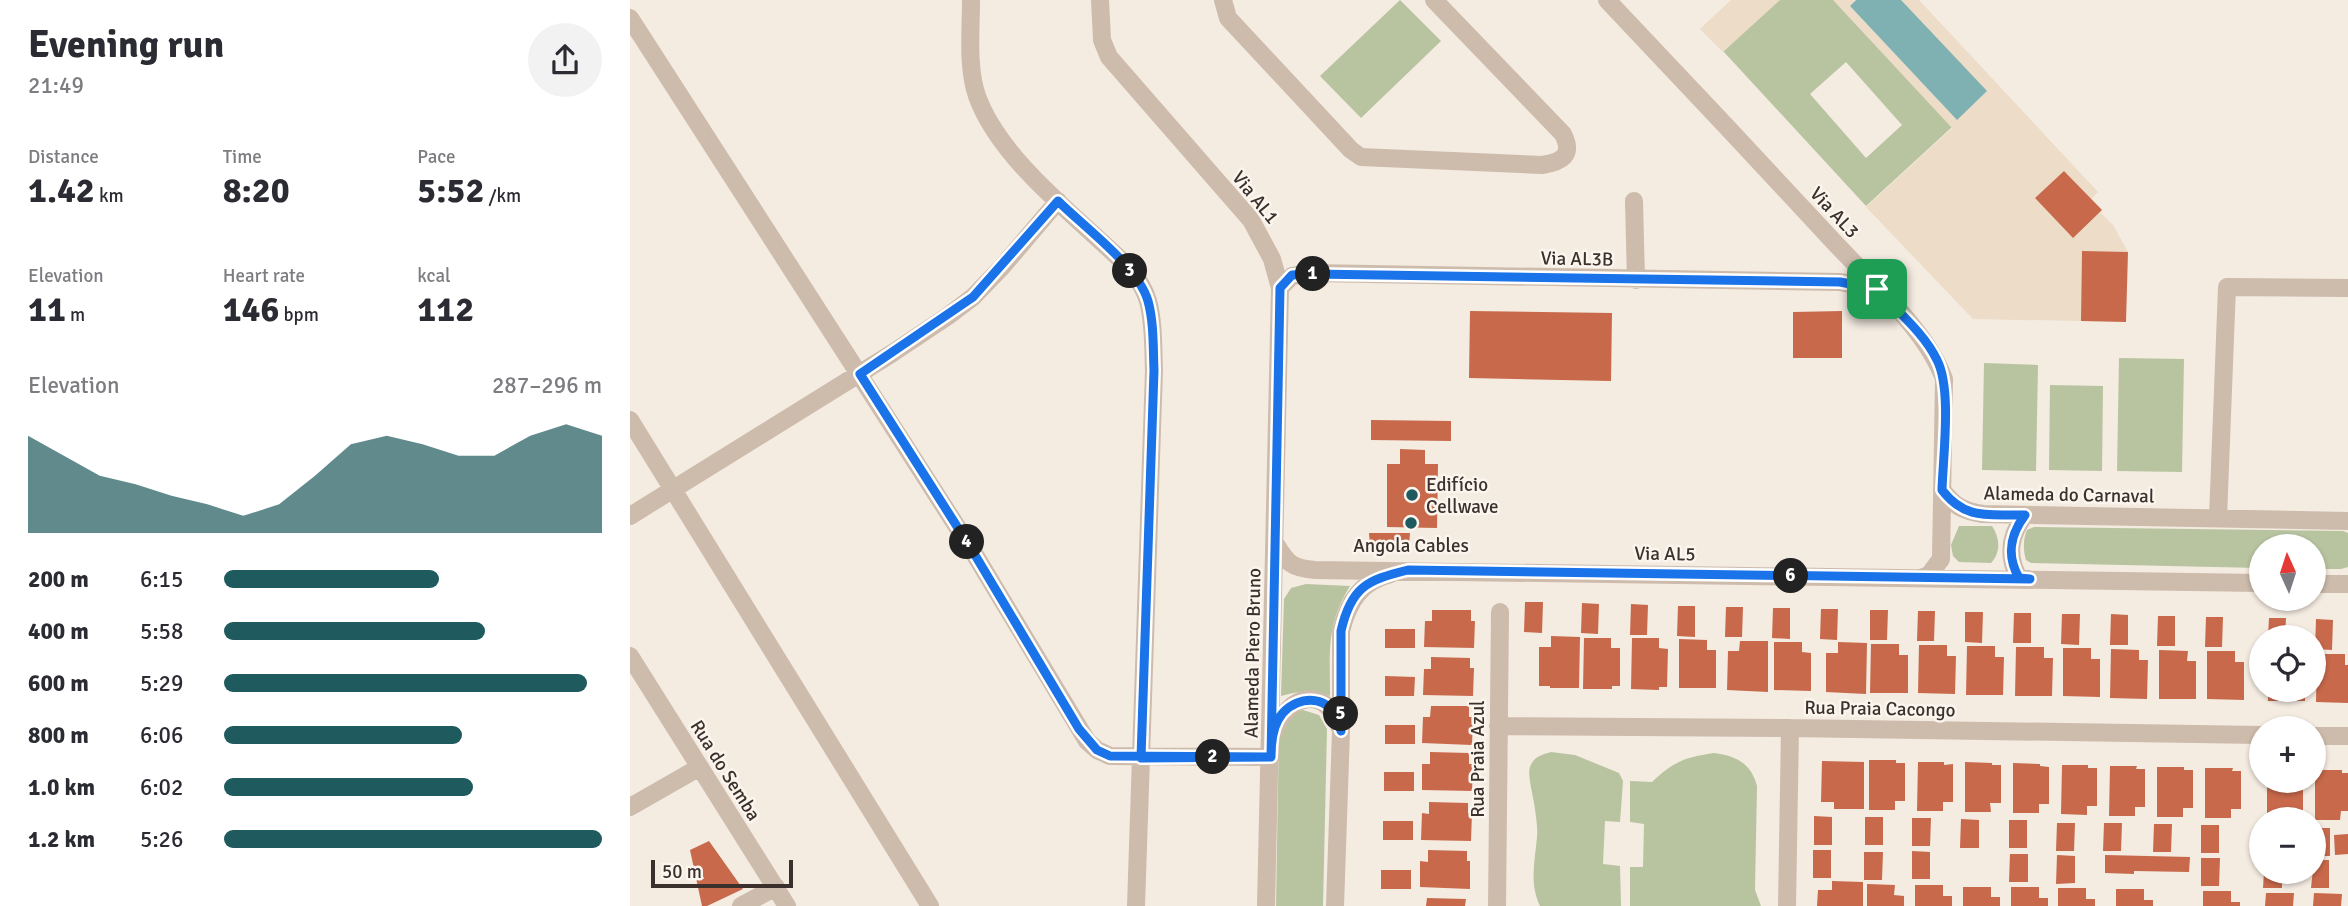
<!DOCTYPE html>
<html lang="en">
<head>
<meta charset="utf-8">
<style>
  :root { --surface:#fff; --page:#f2f2f3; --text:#2b2b33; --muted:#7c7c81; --accent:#1f5a5e }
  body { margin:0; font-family:Signika,sans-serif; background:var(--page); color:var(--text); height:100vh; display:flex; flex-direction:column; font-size:26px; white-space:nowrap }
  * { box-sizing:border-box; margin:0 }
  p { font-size:23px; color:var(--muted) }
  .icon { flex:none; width:38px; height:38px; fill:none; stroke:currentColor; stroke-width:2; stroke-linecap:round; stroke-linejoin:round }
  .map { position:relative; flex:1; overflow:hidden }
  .sheet { display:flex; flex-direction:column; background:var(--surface); width:630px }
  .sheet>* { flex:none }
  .needle { width:46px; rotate:357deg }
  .tools { position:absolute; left:1619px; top:534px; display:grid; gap:14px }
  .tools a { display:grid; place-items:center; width:77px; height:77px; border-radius:50%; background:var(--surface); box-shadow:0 2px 5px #0004; font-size:35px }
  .scale { position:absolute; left:21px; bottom:18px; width:142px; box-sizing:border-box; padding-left:7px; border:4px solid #3b302b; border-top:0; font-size:19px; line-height:24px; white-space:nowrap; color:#3b302b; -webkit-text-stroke:5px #fbf5ee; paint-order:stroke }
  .pin { position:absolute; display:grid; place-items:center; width:60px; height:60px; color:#fff; margin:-30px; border-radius:14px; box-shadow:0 4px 10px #0006 }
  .km { position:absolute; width:35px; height:35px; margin:-18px; border-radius:50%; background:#222; color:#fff; font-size:19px; line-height:35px; text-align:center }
  .round { display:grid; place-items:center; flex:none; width:74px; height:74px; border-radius:37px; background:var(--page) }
  .head { display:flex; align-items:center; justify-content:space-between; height:119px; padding:0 28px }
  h1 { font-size:38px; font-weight:700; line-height:52px }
  .stats { display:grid; grid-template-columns:repeat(3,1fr); gap:10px; height:119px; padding:7px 28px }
  .stats div { display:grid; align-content:center }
  .stats b { font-size:35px; font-weight:700 }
  .stats small { font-size:19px; font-weight:400 }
  .stats p { font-size:19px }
  .chart { height:196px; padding:14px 28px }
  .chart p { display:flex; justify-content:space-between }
  .chart svg { width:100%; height:126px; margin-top:7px; fill:var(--accent); opacity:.7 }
  ul { padding:0 28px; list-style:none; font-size:23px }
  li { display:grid; grid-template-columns:112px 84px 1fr; align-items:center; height:52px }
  li i { height:18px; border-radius:9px; background:var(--accent) }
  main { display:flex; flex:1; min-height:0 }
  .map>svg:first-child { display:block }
  .green { fill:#b8c4a0; fill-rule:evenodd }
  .plaza { fill:#ecdcc8 }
  .water { fill:#7fb0b2 }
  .building { fill:#c8694b }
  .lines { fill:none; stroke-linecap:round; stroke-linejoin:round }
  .minor { stroke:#cdbbac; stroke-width:18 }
  .route-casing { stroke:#fff; stroke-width:14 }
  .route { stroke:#1a73e8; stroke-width:9 }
  .poi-dot { fill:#1f5a5e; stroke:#fbf5ee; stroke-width:2.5 }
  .labels { text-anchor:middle; stroke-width:5; stroke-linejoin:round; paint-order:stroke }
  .street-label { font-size:19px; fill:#3b302b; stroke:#fbf5ee }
  .poi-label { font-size:19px; fill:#3b302b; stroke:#fbf5ee; text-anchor:start }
</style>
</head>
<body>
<main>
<section class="sheet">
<div class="head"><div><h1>Evening run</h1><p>21:49</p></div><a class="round"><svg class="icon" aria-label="share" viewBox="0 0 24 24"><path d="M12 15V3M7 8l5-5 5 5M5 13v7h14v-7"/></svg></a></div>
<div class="stats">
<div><p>Distance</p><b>1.42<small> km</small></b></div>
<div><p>Time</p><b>8:20</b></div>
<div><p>Pace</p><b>5:52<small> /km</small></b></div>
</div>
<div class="stats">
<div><p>Elevation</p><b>11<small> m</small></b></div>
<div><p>Heart rate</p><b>146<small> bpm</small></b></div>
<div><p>kcal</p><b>112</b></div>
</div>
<div class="chart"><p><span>Elevation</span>287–296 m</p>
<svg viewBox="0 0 160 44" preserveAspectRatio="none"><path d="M0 44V10L10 17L20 24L30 27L40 31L50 34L60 38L70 34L80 24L90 13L100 10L110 13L120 17L130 17L140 10L150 6L160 10V44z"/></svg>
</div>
<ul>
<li><b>200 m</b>6:15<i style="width:57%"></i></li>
<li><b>400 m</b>5:58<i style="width:69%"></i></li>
<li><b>600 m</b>5:29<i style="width:96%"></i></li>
<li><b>800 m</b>6:06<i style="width:63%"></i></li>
<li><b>1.0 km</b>6:02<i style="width:66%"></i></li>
<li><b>1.2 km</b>5:26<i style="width:100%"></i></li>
</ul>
</section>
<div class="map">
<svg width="1718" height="906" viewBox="0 0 1718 906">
  <rect width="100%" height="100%" fill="#f4ebe1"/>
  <path class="green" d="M770,0L811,41L731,118L690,76Z
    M1149,0H1204L1322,127L1236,206L1093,51ZM1216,62L1272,125L1236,158L1180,94Z
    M1489,358L1554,359L1552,472L1487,471Z
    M1354,363L1408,365L1406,471L1352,470Z
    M1420,385L1473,386L1472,471L1419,470Z
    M1329,526H1362C1370,538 1371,552 1361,563L1329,562L1323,556L1321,545Z
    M1404,527L1713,531L1718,533V567L1711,569H1684V546H1631V568L1401,563L1396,560C1393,550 1393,539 1397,530Z
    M676,584L720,586C696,625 700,651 700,696C682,690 669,691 651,696L654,599L661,588Z
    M673,710L689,715L697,729L693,906H646L649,726L659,714Z
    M921,752L945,755L989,773L993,781L990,822L975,821L973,864L990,866L991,906H910C899,883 905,861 907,837C908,828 906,818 905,809C904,799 897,775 900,767C904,756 912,755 921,752Z
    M1084,753C1106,756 1121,763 1127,786L1125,890L1131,906H1000V867H1013L1014,824L1000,822V781L1022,782C1043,762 1055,757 1084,753Z"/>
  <path class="plaza" d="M1101,0H1150L1093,52L1070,29Z
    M1203,0H1225L1220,6L1327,120L1271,0H1289L1468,192L1461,199L1434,171L1405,198L1443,237L1470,212L1483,225L1498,252H1452L1451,321L1343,319L1236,207L1322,128Z"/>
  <path class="water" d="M1226,0H1271L1357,91L1327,120L1220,6Z"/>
  <path class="building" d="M1434,171L1472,210L1443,238L1405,198Z
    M1452,251L1498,252L1496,322L1451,321Z
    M840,311L982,313L981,381L839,378Z
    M1212,311V358H1163V312Z
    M741,420L821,421V441L741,440Z
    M770,449L795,450V464H808L807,528L757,527V464H770Z
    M739,533H780L779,546H740Z
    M895,602H913L912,633L894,632Z
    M952,603L969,604L968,634L951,633Z
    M1001,604L1018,605L1017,635H1000Z
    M1048,606H1065V637L1047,636Z
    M1096,607H1113L1112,637H1095Z
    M1143,608H1160V639L1142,638Z
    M1191,609H1208L1207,640L1190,639Z
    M802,610H841V621H845L844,648L794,647L795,621H802Z
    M1240,610H1258L1257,640H1240Z
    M1288,611H1305L1304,641H1287Z
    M1335,612H1353L1352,643L1335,642Z
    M1384,613H1401V643H1383Z
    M1432,614H1450L1449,645L1431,644Z
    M1481,614L1498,615V645H1480Z
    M1528,616H1545V646H1527Z
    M1576,617H1593L1592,647H1575Z
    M1639,618H1656L1655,637H1638Z
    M1686,619L1703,620L1702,650L1685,649Z
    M755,629H785V648H755Z
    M921,636L950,637L949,688H920V686H909V647H921Z
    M954,638H981V648H990V686H982V689H953Z
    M1002,638H1029V648L1038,649L1037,687H1029V690L1001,689Z
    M1049,639L1077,640V650H1086V688H1049Z
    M1110,641H1138V692L1097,690L1098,651H1109Z
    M1144,642H1172V652L1181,653V691L1144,690Z
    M1208,642L1237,643L1236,694L1196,692V653H1208Z
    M1241,644H1269V655H1278V693H1240Z
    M1289,645H1317V656H1326L1325,694L1288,693Z
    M1337,646H1365V657H1374L1373,695H1336Z
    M1386,647H1414V658H1423L1422,696H1385Z
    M1433,648H1461V659H1470V697L1433,696Z
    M1481,649L1509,650V660H1518L1517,699L1480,698Z
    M1529,650L1558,651L1557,661H1566V699H1529Z
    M1577,651H1605V662H1614V700L1577,699Z
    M1687,654H1715V665H1718V703L1686,702Z
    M801,657L840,658V668H844L843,696L793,695L794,669H801Z
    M755,676L785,677L784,696H755Z
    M1638,690H1675V701H1638Z
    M801,706H839V717H843L842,745L792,743L793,717H800Z
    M755,725H785V744H755Z
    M800,752L839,753V764H843L842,791L792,790V764H800Z
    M1239,760H1266V763H1275V801H1265V810H1239Z
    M1192,761L1234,762V809H1204V802H1191Z
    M1288,762H1314V765L1323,764V802H1313V811H1287Z
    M1335,762L1362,763V765H1371V803H1360L1361,812H1335Z
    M1383,763L1410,764V766L1419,767V804H1409V813H1383Z
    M1432,765H1458V768H1467V806H1457V815L1431,814Z
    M1480,766H1507L1506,769H1515V807H1505V816H1479Z
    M1527,767H1554V770H1563V808H1553V817H1527Z
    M1575,768H1603L1602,771H1611V809H1601V818H1575Z
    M1685,770H1712V773H1718V811H1711L1710,820H1685Z
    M754,772H784V791H754Z
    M1637,780H1673V810H1663V819H1637Z
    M799,802L838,803V813H842L841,841L791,840L792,813L799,814Z
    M1184,816L1202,817V845H1184Z
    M1235,817H1253V845H1235Z
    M1282,818H1301L1300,846H1282Z
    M1331,819L1349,820V848H1330Z
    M1379,820H1397V848H1379Z
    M753,821H783V840H753Z
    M1427,823H1445L1444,851H1426Z
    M1474,823H1492L1491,851H1473Z
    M1524,824H1542L1541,852H1523Z
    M1571,825H1589V853H1571Z
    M1684,828H1700V856H1684Z
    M1718,834V854L1705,855L1704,835Z
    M79,841L113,889L77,906H72L60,850Z
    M798,850L837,851V861H840V889L790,887V861L798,862Z
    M1183,850H1201V878H1183Z
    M1282,851L1300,852V879H1282Z
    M1234,852H1253L1252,880H1234Z
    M1380,854H1398V882H1379Z
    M1427,855L1445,856V883L1426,884Z
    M1475,855L1560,857L1559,872L1504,871V874L1475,873Z
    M1571,858H1590L1589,886H1571Z
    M1684,860H1699V888H1681Z
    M751,870H781V889H751Z
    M1634,872H1652V888H1633Z
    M1202,881L1233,882V906H1187L1188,890H1202Z
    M1237,884L1265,885L1264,895L1274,896V906H1237Z
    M1285,885H1313V896H1322V906H1285Z
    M1333,887H1361V897H1370V906H1333Z
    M1381,887H1409V898H1418V906H1381Z
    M1428,888H1456V899H1465V906H1428Z
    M1486,889H1514V900H1523V906H1486Z
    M1573,891H1601V902H1610V906H1573Z
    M1636,893H1664L1663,906H1635Z
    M1684,893L1712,894L1711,906H1683Z
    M797,898L836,899L835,906H796Z"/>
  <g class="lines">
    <path class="minor" d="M341,0C341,31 337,67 347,96C366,149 423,198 464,235C484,254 510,273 518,301C524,323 523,348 524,370L506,906
      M470,0L472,40L479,57L621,220L642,259L650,288L636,906
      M593,0L598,18L721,150L731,157L912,165C931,162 944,156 933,134L804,0
      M977,0C1053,80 1129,161 1204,242C1241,282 1296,329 1314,379L1311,559L1299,575L1291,578
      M0,18L342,550L457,741L467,750L480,756L641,757
      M1004,201L1006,280
      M650,288L662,276L683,273L1210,282L1247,289
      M0,420L300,906
      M1312,490C1324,506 1333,511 1353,514L1718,521
      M1395,515C1380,535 1376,555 1389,578L1398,579
      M0,516L261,354L318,316L343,297L372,267L428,201
      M1588,518L1597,287L1718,288
      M645,543C657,563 661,568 685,570L1631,583
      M1684,584H1718
      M0,656L157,906
      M868,726L1160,728L1631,735
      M644,732C658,694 696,684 710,728
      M1684,736H1718
      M0,807L70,767
      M111,906L146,887
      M705,906L711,731V631C718,602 731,581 761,574
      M867,906L870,612
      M1157,906L1160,728"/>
  </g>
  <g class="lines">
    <defs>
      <path id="route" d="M1247,289L1210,282L683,274L662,275L650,288L641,757L511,758L524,370C523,347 524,323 518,301C508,266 454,227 428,201L343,297L230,374L342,550L449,729L467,750L480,756L641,757C641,744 642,731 648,720C659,700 687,692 703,711C708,716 709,724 711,731V631C721,587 737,580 778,570L1400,579L1389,578C1376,555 1380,535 1395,515C1359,514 1336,521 1312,490C1313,456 1322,389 1307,360C1294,333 1267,311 1247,289"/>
    </defs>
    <use href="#route" class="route-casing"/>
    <use href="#route" class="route"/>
  </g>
  <g class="poi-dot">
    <circle cx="782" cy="495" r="7"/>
    <circle cx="781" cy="523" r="7"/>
  </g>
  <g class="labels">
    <g class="street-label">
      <text transform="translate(626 197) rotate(51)" y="7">Via AL1</text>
      <text transform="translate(1205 212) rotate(47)" y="7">Via AL3</text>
      <text transform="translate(947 258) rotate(1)" y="7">Via AL3B</text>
      <text transform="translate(1439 494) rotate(1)" y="7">Alameda do Carnaval</text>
      <text transform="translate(1035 553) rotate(1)" y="7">Via AL5</text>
      <text transform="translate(622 653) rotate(-89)" y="7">Alameda Piero Bruno</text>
      <text transform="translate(1250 708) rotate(1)" y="7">Rua Praia Cacongo</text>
      <text transform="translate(847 759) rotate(-90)" y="7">Rua Praia Azul</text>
      <text transform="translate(96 770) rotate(58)" y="7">Rua do Semba</text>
    </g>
    <g class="poi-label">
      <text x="796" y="491">Edifício<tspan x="796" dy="22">Cellwave</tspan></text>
      <text x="781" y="552" text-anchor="middle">Angola Cables</text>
    </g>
  </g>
</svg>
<div class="tools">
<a><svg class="needle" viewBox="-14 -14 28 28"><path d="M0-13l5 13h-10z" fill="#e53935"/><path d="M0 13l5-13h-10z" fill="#7c7c81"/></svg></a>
<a><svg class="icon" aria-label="locate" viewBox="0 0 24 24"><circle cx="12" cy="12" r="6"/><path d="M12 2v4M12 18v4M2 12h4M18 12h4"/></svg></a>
<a>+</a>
<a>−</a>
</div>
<div class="scale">50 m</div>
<div class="pin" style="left:1247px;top:289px;background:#1e9e55"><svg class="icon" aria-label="arrive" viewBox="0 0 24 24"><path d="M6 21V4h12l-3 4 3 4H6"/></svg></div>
<b class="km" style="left:683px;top:274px">1</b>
<b class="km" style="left:583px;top:757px">2</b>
<b class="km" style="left:500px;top:271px">3</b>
<b class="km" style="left:337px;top:542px">4</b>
<b class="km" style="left:711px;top:714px">5</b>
<b class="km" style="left:1161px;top:576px">6</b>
</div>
</main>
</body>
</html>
